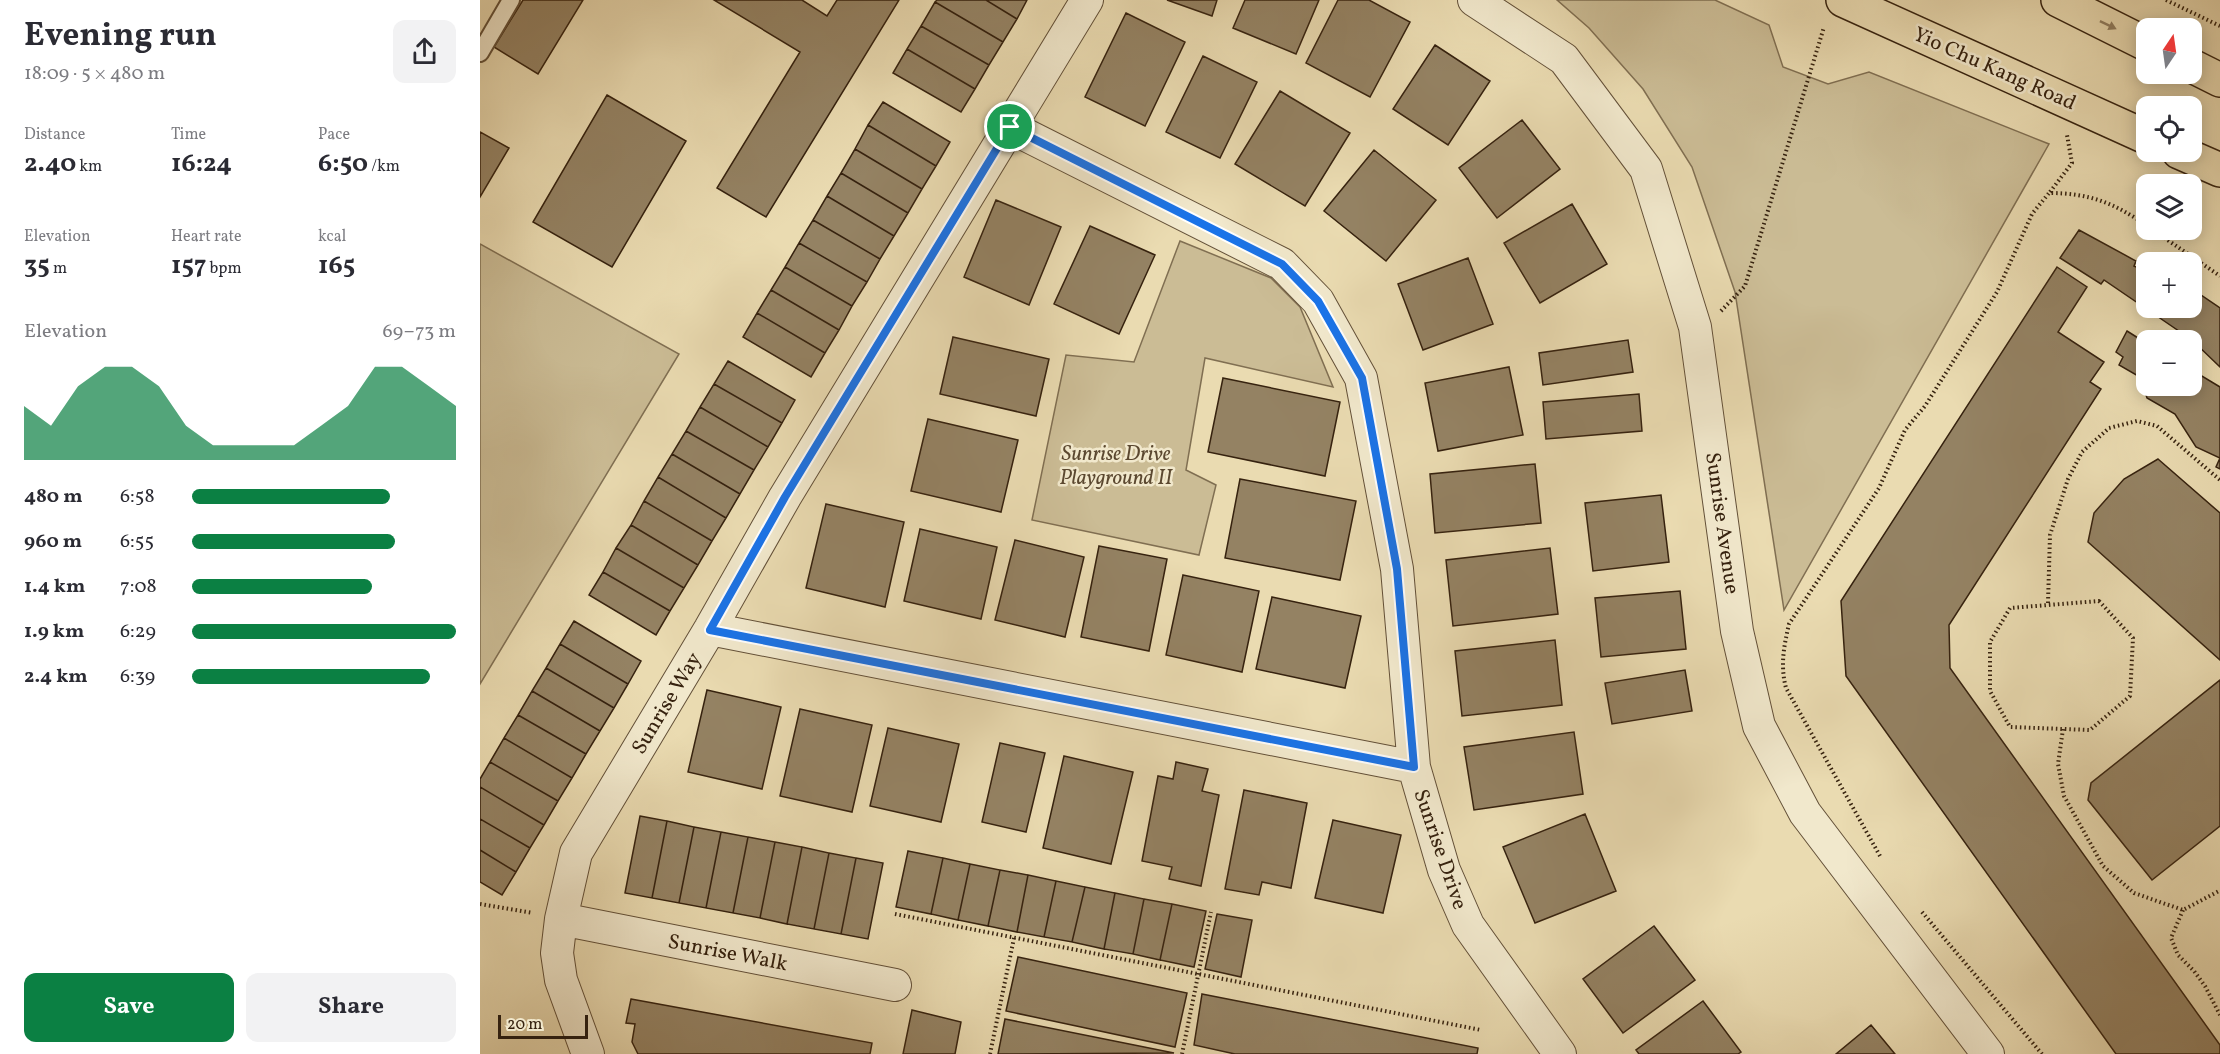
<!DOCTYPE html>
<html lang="en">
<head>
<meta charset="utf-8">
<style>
  :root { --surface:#fff; --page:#f2f2f3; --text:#2b2b33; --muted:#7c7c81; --accent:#0b8043 }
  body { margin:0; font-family:Vollkorn,serif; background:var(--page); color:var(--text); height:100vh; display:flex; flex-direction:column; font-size:22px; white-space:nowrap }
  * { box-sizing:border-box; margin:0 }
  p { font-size:20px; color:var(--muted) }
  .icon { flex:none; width:33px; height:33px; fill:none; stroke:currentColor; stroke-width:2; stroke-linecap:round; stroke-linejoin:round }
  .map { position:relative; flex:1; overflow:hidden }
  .side { display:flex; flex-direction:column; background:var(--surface); width:480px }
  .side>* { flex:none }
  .needle { width:39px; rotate:13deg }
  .controls { position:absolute; left:1656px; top:18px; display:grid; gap:12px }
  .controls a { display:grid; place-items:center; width:66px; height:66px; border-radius:12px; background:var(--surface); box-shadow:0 3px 15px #0003; font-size:30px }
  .scale { position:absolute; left:18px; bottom:15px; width:90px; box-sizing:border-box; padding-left:6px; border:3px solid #36220f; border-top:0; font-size:16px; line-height:21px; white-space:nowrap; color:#36220f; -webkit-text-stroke:4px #f1e8cc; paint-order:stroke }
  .pin { position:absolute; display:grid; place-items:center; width:51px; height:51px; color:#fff; margin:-26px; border:3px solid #fff; border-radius:50%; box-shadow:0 2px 6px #0007 }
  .round { display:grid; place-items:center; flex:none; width:63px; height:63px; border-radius:12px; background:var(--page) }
  .head { display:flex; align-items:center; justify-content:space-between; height:102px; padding:0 24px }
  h1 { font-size:33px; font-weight:700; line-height:45px }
  .metrics { display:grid; grid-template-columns:repeat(3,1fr); gap:9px; height:102px; padding:6px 24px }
  .metrics div { display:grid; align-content:center }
  .metrics b { font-size:26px; font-weight:700 }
  .metrics small { font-size:16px; font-weight:400 }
  .metrics p { font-size:16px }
  .chart { height:168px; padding:12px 24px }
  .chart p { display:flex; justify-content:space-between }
  .chart svg { width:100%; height:108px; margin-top:6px; fill:var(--accent); opacity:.7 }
  .action { display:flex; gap:12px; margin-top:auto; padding:12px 24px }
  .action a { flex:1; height:69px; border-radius:12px; background:var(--accent); color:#fff; font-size:24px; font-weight:700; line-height:69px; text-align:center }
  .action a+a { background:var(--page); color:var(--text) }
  ul { padding:0 24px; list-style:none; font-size:20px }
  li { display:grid; grid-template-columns:96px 72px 1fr; align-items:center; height:45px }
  li i { height:15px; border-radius:8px; background:var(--accent) }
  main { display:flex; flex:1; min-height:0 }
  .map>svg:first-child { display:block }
  .green { fill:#cbbc95; stroke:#806f52; stroke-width:1.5 }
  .building { fill:#948263; stroke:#36220f; stroke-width:1.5 }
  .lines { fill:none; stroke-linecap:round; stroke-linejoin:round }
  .service-casing { stroke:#635038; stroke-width:20 }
  .minor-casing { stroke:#635038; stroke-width:34 }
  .primary-casing { stroke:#36220f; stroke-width:36 }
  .path { stroke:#36220f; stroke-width:4; stroke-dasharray:1.5 3; stroke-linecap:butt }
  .service { stroke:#f1e8cc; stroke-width:16 }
  .minor { stroke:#f1e8cc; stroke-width:32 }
  .primary { stroke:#eadbb1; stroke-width:33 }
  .oneway { fill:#907e60 }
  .route-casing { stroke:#fff; stroke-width:12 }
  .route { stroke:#1a73e8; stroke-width:8 }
  .labels { text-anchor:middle; stroke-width:5; stroke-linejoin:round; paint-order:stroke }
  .street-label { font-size:21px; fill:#36220f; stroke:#f1e8cc }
  .park-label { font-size:21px; font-style:italic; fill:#5b4830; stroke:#f1e8cc }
</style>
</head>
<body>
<main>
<section class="side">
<div class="head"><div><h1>Evening run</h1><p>18:09 · 5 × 480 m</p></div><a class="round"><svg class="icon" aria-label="share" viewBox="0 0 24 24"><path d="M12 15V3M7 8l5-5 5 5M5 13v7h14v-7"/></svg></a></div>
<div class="metrics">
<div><p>Distance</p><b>2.40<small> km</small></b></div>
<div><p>Time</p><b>16:24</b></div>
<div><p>Pace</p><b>6:50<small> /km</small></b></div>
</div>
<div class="metrics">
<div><p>Elevation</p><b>35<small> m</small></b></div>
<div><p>Heart rate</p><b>157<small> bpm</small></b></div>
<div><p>kcal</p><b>165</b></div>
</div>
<div class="chart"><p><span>Elevation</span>69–73 m</p>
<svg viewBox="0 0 160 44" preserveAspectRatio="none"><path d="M0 44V22L10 30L20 14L30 6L40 6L50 14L60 30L70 38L80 38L90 38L100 38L110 30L120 22L130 6L140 6L150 14L160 22V44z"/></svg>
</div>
<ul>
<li><b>480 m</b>6:58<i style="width:75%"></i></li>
<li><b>960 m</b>6:55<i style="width:77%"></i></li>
<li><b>1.4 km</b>7:08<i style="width:68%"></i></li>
<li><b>1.9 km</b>6:29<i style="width:100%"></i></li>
<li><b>2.4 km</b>6:39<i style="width:90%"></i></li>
</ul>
<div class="action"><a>Save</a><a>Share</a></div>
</section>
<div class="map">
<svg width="1740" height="1054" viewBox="0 0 1740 1054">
  <rect width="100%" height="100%" fill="#eadbb1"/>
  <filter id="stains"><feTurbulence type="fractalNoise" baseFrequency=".00333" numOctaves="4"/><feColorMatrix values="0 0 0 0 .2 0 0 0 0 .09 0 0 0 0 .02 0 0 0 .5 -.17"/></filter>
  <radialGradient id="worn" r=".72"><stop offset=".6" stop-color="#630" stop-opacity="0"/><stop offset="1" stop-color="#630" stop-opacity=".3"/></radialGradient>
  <path class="green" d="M1077,0H1235L1289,25L1303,67L1348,84L1389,72L1569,144L1304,610L1255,292L1212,167L1163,89L1109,28Z
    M700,241L791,278L820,307L853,387L725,358L706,470L736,485L719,555L552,520L586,355L654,362Z
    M0,244L199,354L0,684Z"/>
  <path class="building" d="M43,0H103L58,74L14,47Z
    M234,0H322L347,16L357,0H419L286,217L237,188L320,52Z
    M457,0H506L537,19L523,42L455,2Z
    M506,0H547L537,19Z
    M687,0H737L732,16Z
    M765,0H839L816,54L753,28Z
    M858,0H889L930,22L890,97L826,63Z
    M455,2L523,42L509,65L441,26Z
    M646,13L705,42L665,126L605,97Z
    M441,26L509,65L495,89L427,49Z
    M955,45L1010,81L968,145L913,109Z
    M427,49L495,89L481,112L413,73Z
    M723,56L777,82L740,158L686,132Z
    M800,91L870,133L825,206L755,164Z
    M127,95L206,141L132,267L53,222Z
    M403,102L470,142L456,166L388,125Z
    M1042,120L1080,169L1017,218L979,168Z
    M388,125L456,166L442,189L375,149Z
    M0,132L29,148L0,197Z
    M375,149L442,189L428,213L361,173Z
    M894,150L956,200L906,261L844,211Z
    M361,173L428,213L414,236L347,196Z
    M347,196L414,236L400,259L333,220Z
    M516,200L581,227L549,305L484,277Z
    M1092,204L1127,264L1060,303L1024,243Z
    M333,220L400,259L387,282L319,243Z
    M610,226L675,255L639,334L574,304Z
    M1599,230L1656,261L1654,266L1666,271V308H1712V289L1740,308V367L1712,340L1624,280L1621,284L1580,258Z
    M319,243L387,282L372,306L305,267Z
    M988,258L1013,324L943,350L918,284Z
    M305,267L372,306L359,330L291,290Z
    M1577,267L1607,287L1578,332L1624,362L1610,382L1621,389L1469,625L1470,668L1740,1045V1054H1636L1366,676L1361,601Z
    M291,290L359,330L345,353L277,313Z
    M277,313L345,353L331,377L263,337Z
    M1647,331L1666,343V386H1712V370L1740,387V469L1736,467L1740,458L1716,447L1695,414L1667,398L1660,377L1639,365L1643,357L1636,352Z
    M473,337L569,359L556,416L460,394Z
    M1148,340L1153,372L1063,385L1059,353Z
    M248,361L315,400L302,423L234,384Z
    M1029,367L1043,435L958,451L945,383Z
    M743,378L860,402L845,476L728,452Z
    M234,384L302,423L288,447L220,407Z
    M1159,394L1162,431L1066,439L1063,402Z
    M220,407L288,447L274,470L206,431Z
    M448,419L538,440L521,512L431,491Z
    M206,431L274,470L260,494L192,454Z
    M192,454L260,494L246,518L178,477Z
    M1678,459L1740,513V660L1608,542L1614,513L1644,479Z
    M1055,464L1061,523L955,533L950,474Z
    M178,477L246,518L232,541L164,501Z
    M760,479L876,501L860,580L745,558Z
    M1181,495L1189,562L1113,571L1105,503Z
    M164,501L232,541L218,565L151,525Z
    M346,504L424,522L405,607L326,588Z
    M151,525L218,565L204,588L136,548Z
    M440,529L517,547L501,619L424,601Z
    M535,540L604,557L585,637L515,620Z
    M619,546L687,559L669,651L601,637Z
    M136,548L204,588L190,611L123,572Z
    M1070,548L1078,614L973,626L966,560Z
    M123,572L190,611L176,635L109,595Z
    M703,575L779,591L762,672L686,655Z
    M1200,591L1206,649L1121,657L1115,598Z
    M792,597L881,616L865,688L776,669Z
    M94,621L161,661L148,684L80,644Z
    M1075,640L1082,705L982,716L975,651Z
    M80,644L148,684L134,708L66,668Z
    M66,668L134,708L120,731L52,691Z
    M1205,670L1212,711L1132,724L1125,683Z
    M1740,680V826L1672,880L1608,800L1611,783Z
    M227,690L301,707L282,789L208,772Z
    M52,691L120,731L106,754L38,715Z
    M320,709L392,725L372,812L300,796Z
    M38,715L106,754L92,778L24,738Z
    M408,728L479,744L461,822L390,806Z
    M1094,732L1103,794L994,810L984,747Z
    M24,738L92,778L78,801L10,762Z
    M520,743L565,753L546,832L502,822Z
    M584,756L653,772L631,864L563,848Z
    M10,762L78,801L64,825L0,787V779Z
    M696,762L728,769L722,791L739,795L721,886L689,879L692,867L662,861L678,776L693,779Z
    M0,787L64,825L50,848L0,819Z
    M764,790L827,803L811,888L782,882L779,895L745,889Z
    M1105,814L1136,891L1055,923L1023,847Z
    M160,816L187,821L172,898L145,893Z
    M0,819L50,848L36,872L0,850Z
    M853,820L921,835L903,913L835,898Z
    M187,821L214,827L199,903L172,898Z
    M214,827L241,832L226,908L199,903Z
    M241,832L268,837L253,913L226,908Z
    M268,837L295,842L280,918L253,913Z
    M295,842L322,847L307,924L280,918Z
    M322,847L349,853L334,929L307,924Z
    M0,850L36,872L22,895L0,882Z
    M428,851L463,858L451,914L416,907Z
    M349,853L376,858L361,934L334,929Z
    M376,858L403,863L388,939L361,934Z
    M463,858L490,864L478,920L451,914Z
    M490,864L520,870L508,926L478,920Z
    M520,870L548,875L537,932L508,926Z
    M548,875L576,881L564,937L537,932Z
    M576,881L605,887L592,942L564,937Z
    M605,887L635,893L624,949L592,942Z
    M635,893L664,899L653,954L624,949Z
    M664,899L692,904L680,960L653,954Z
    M692,904L726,911L714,967L680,960Z
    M737,914L772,920L761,977L725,969Z
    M1174,926L1215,980L1143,1033L1103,979Z
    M538,957L707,993L695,1047L526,1011Z
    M722,994L998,1048L997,1054H755L714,1045Z
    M151,999L392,1043L390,1054H158L152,1042L155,1024L146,1023Z
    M1223,1001L1261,1052L1258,1054H1159L1156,1050Z
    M432,1010L481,1022L475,1054H423Z
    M525,1019L694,1053L518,1054Z
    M1391,1025L1415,1054H1356Z"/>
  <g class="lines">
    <defs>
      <path id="service" d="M0,53L31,0"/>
      <path id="minor" d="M994,0L1084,59L1166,169L1215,327L1257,631L1279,726L1325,813L1508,1054
        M530,127L802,264L838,301L881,378L917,569L934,767L964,870L988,925L1080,1054
        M230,629L934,767
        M81,919L415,985
        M108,1054L81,980L77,953L81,919L96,853L230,629L305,497L607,0"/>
      <path id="primary" d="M1363,0L1666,137
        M1578,0L1666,44
        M1712,66L1740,80
        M1699,152L1740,170"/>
    </defs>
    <use href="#service" class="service-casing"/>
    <use href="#minor" class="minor-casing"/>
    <use href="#primary" class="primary-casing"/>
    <path class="path" d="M1686,0L1740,26
      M1570,192L1592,163L1587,135
      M1673,230L1740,276
      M1241,311L1265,286L1344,27
      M1619,601L1653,638L1650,696L1610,730L1530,727L1510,691V642L1530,608Z
      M1568,603L1570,535L1588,479L1602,452L1629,428L1657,421L1677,426L1740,480
      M1583,729L1578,764L1584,796L1623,866L1654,893L1703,910L1739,891
      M1400,856L1306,688C1300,665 1304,646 1309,624L1399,488L1425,430L1445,406L1517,292L1552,214L1569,193C1609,193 1634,203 1666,225
      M0,904L53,913
      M1703,910L1691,938L1698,955L1714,971L1725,986L1740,1015
      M1442,912L1562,1054
      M415,914L1001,1030
      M510,1054L534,938
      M702,1054L731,912"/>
    <use href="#service" class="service"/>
    <use href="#minor" class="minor"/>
    <use href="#primary" class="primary"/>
  </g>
  <defs><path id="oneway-solid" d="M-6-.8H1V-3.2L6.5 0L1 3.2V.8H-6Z" transform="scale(1.5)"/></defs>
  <use class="oneway" href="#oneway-solid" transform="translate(1628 25) rotate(26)"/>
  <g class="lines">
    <defs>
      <path id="route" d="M530,127L802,264L838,301L882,378L917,569L934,767L230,630L305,497Z"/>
    </defs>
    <use href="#route" class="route-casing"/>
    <use href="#route" class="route"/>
  </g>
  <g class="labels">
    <g class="street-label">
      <text transform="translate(1515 68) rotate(24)" y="7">Yio Chu Kang Road</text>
      <text transform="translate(1243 523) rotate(82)" y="7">Sunrise Avenue</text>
      <text transform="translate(186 703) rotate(-59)" y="7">Sunrise Way</text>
      <text transform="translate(961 849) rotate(71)" y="7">Sunrise Drive</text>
      <text transform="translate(248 952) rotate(11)" y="7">Sunrise Walk</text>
    </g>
    <g class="park-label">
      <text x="636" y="460">Sunrise Drive<tspan x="636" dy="24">Playground II</tspan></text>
    </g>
  </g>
  <rect width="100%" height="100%" filter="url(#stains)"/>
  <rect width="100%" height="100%" fill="url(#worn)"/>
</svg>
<div class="controls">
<a><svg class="needle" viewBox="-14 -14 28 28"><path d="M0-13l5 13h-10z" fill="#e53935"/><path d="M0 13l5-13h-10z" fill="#7c7c81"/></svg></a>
<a><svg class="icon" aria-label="locate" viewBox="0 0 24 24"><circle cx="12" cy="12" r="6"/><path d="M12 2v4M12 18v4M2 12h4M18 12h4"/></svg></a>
<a><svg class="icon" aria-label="layers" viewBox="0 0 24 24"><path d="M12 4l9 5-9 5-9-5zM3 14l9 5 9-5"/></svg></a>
<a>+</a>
<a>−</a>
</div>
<div class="scale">20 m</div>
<div class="pin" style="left:530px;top:127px;background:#1e9e55"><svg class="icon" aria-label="arrive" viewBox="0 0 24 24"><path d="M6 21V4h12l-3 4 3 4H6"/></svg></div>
</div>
</main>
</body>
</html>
